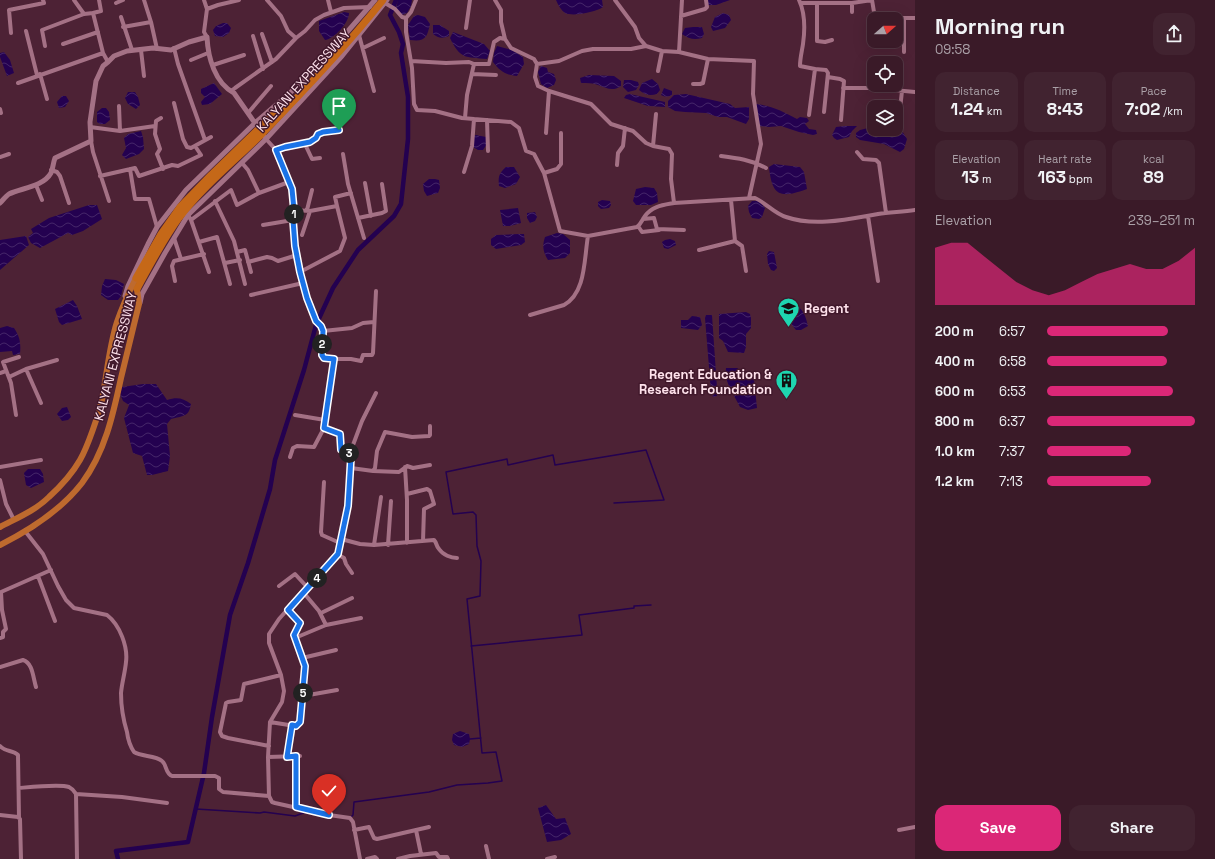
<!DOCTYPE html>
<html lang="en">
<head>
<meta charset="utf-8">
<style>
  :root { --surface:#3a1a28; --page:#412330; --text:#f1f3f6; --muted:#aba1a8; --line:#543845; --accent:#db2777 }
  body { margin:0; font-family:"Space Grotesk",sans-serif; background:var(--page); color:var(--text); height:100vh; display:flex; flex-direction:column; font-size:15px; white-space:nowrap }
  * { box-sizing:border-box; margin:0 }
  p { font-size:13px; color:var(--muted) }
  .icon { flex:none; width:22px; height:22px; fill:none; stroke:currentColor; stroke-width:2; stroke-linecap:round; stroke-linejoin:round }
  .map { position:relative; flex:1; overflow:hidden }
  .sheet { display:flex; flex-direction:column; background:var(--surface); width:300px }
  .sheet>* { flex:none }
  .needle { width:26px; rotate:69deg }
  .controls { position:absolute; left:867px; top:12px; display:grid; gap:8px }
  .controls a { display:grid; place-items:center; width:36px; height:36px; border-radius:8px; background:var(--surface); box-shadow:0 4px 16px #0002,0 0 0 1px var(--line); font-size:20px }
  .pin { position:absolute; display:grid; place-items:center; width:34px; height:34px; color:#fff; margin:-41px -17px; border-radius:50% 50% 50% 0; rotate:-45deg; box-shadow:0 0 4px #0007 }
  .pin .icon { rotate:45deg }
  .km { position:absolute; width:20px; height:20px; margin:-10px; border-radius:50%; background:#222; color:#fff; font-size:11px; line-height:20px; text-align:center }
  .round { display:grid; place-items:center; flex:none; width:42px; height:42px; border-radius:12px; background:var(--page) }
  .headline { display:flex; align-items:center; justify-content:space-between; height:68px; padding:0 20px }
  h1 { font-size:22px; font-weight:700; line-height:30px }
  .stats { display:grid; grid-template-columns:repeat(3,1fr); gap:6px; height:68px; padding:4px 20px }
  .stats div { display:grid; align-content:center; border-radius:10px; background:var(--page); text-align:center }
  .stats b { font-size:17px; font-weight:700 }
  .stats small { font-size:11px; font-weight:400 }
  .stats p { font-size:11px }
  .chart { height:112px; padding:8px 20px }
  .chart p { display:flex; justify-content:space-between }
  .chart svg { width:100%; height:72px; margin-top:4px; fill:var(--accent); opacity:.7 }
  .button { display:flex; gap:8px; margin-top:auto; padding:8px 20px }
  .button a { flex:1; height:46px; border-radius:12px; background:var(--accent); color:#fff; font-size:16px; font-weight:700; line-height:46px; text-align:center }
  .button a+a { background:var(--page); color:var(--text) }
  ul { padding:0 20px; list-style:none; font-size:13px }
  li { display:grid; grid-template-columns:64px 48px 1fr; align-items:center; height:30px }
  li i { height:10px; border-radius:5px; background:var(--accent) }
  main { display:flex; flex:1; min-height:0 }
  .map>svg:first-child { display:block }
  .water { fill:url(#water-waves) }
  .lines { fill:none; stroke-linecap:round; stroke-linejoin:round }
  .stream { stroke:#240150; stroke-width:1.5 }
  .canal { stroke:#240150; stroke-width:4.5 }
  .minor { stroke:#a47185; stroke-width:4 }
  .tertiary { stroke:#a47185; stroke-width:5 }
  .trunk { stroke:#be6a2e; stroke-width:6 }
  .motorway { stroke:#c56818; stroke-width:7 }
  .route-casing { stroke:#fff; stroke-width:8 }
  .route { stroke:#1a73e8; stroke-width:5 }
  .labels { text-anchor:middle; stroke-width:3; stroke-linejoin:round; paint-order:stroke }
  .street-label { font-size:13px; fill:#fee1eb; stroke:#41182b }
  .poi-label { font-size:13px; font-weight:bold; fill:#fee1eb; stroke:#41182b; text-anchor:start }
</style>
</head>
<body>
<main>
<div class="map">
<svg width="915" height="859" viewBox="0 0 915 859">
  <defs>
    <pattern id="water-waves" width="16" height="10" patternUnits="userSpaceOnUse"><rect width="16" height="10" fill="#240150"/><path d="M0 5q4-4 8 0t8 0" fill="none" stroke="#452669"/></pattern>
  </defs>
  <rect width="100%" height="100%" fill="#4d2235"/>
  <path class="water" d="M398,0H412L411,6L407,13L402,15L396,8Z
    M556,0H602L603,7C596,12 573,17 565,13C561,10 558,5 556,0Z
    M705,0H730L716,5H707Z
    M344,12L349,13C349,23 334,39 325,40L319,31V21Z
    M723,13L729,15L731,20L725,28L713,31L711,27L715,17Z
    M418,15L425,17L430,24C427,38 425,42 410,40L408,25L414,16Z
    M223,23H227L231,28L229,33L223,37L215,36L213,30L216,26Z
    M433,25H440L449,31V36C442,39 438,38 433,34Z
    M693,27H702L704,34L702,38C694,40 689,39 682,34L685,28Z
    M453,32L484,44L490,51L487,59C465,57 460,59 450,38Z
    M497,46L512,50L523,57L524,64L517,76C505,75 500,71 493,62L494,53Z
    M4,52L10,60L14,73L7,76L0,57V53Z
    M541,66L547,68L548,72L554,74L556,80L554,85L547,88L541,84L538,72Z
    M589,75L614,76L621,81V86C612,92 607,88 598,85C593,83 587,83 581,83L580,78Z
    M652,79L658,84L660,90L657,94C650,96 645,95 639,90L642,83Z
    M624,80H631L638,82L639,85L636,90L628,92L623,87Z
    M214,83L222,94L210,104L202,105L201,102L205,97L201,93V89Z
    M664,88L672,91V95C668,97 665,97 661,95Z
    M128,92H135L138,97L140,105L136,109L128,104L125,98Z
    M630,94L665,102V107L648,106L624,98L626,95Z
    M686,94L730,104L735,108L749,107V119L746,124L727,117H718L706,113L685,112L675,111L668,107V101L674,95Z
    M62,96H66L69,101L65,107L59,108L57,102Z
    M756,104C773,106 782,111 797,119L800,117L807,118L809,121L805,124L809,129L816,130L817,134L813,135L799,132L781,126L769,127L759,126Z
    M102,108H106L109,112L110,120L105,124H100L97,122V112Z
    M845,126H857L852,131L849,137L837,140L834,138L832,135L836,127Z
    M868,128L896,129L902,131L907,139L904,149L900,152L884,144L860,140L856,137V133L860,130Z
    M141,131L143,137L144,149L139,154L126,159L122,155L126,148L124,138L128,134Z
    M476,135L486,137L487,144L483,150H478L473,147L472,137Z
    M774,164L800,167L804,172L807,189C780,199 772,196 769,167Z
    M506,167H514L520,177L516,184L505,188L499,186C498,177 499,173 506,167Z
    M429,179H435L439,180L440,188L438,193L427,196L424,191L423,184Z
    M645,187L654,188L657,193L658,202L651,205H636L633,201L636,189Z
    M602,200L610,201L611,205L609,208L601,209L598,206V202Z
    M752,201H759L765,208L762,217L759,219L752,218L749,212L748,206Z
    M89,205H97L102,219L83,231L72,235L68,233L40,248L31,243L28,237L33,233L31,229L49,218Z
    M518,208L521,223L510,226H503L500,210Z
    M535,212L537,217L535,221L530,223L527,218V213Z
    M557,233L563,234L570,240V253L565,258L548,260C543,252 542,246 545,237Z
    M519,234H524L525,242L521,245L496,249L491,245V239L496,235Z
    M26,236L29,245L0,270V240Z
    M670,239L675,241L676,245L668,249L664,248L662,242L665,240Z
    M769,251L774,252L777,268L774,271L771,270L768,264L767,254Z
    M105,279L116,280L124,284L121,296L118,300H108L101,295L102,286Z
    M73,300L77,306L82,319L62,325L59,322L55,309Z
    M797,306C804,310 806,318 808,326L801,330H796L791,324L788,314L791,309Z
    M746,312L750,314L751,318V328L746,334V347L744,353L728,352L723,341L719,338V314Z
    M706,315H712L717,388V396L713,397L711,392L705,318Z
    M692,316L700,317L702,325L698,330L681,328V320H688Z
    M7,326L14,328C20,337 21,343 20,354L13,355L12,351L0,352V328Z
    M726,368H738V378L754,379L757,408L748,410L740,407C734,394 724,383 726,368Z
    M143,384H156L167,400C177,397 183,398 191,404C189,417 183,416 171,419L167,424L170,456L168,471L152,475H147L142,456L133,453L124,418L129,405L123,401L120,394L122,387Z
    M67,407L71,417L68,420L62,421L57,414L62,408Z
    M28,469H40L43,474L44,482L31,488L26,485L24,473Z
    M460,731L469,734L470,739L469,744L462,747L454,745L452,740L453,734Z
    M546,805L556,819L565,818L571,834L561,840L547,842L538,808Z"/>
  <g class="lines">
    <path class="stream" d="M471,646L582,635L579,615L634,608V606L651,605
      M470,739L481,738
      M196,809L260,813L264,812L295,816L306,812L330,817
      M350,818L353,815L354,802L429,792L457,785L488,783L502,781L496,752L482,753L467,599L480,596L481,561L477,546L476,515L473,512L453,514L446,472L507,459L508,465L553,455L555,465L646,450L664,500L614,503"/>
    <path class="canal" d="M118,859L116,851L188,842L204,773L212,717L230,615L248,563L270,489L275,460L304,370L316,325L333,288L358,250L394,216L401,204L408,139V97L401,53L403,44L399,32L390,15L396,0"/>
    <path class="minor" d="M74,0L84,14L93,13L103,53L108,62
      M144,0L151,22L157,49
      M204,0L207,9L204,32L207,37
      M267,0L281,16L288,31L296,38L305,31L315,20L324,15L344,8L370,7
      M328,0L331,12
      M495,0L501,10V22L505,39L511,48L534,59L537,64L535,77L538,86L549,91L591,104L611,124L633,131L646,143L653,146L669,149L672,154L671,179L674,203L755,198C766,203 775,214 786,217C815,227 849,219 878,214C890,212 903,212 915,210
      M615,0L635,27L639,38L646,46L662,51L679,52L708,59L754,61L753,94L761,144L749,198
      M799,0C805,13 805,30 803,44C802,51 800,58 800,66L815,69L809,115
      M872,0L875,18H915
      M116,3L123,0
      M385,3L395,9L402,17L406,18L411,12L416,0
      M801,3H852V12
      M817,3V41L825,42L832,40
      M852,3L872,0
      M207,9L218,5L239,0
      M93,13L101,11L99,0
      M681,16L705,9L707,7L706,0
      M121,17L132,50
      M406,18V32L412,68L414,104L417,110L435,111L462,118L511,122L519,128L526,151L534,154L544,173L560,231L588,236L637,227C641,224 642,220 645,216C652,206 663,205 674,203
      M123,27L151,22
      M466,28L470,0
      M26,31L37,75
      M11,33L9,10L44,3L43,0
      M262,34L272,62
      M359,35L374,91
      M253,36L263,69
      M63,44L98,32
      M45,46L42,30L84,14
      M174,48L178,64L205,140
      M363,48L384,38
      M141,50L144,76
      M679,52L682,0
      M904,52V18
      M191,60L208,53
      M411,61L446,63L469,62L474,64
      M537,64L559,61L582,51L593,49H631L646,46
      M213,65L244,55
      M815,69L826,70L828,73L824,112
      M658,71L662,51
      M40,74L47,99
      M472,74L496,75
      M828,77L840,79L844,81L841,120
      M18,83L103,53
      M693,84H700L703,83L708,59
      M843,88H873L915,92
      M231,91L235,88L276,59L296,38
      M174,103L183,139L187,147L191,148L211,137
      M119,106L120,131
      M0,109L1,113
      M248,113L271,86
      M161,118L156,121L155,134L160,149L157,154L163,169
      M465,118L467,95L474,64H489L494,42L500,38L505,39
      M487,120L488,151
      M90,127L120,131L155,126
      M898,127L902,91
      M546,133L549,91
      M266,139L276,150L292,189L294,210L293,220L295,246L300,272L307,298L316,321L323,331V357L334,359L324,426L325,429L340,434L341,450L350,453L351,461L348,505L337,554L344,558L346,564L352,573
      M91,141L93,152L109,201
      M304,142L312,159L320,158
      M653,146L656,114
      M276,150C287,146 298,145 309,142C314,141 315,137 318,134C322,130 333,131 339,130
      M857,152L863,159L876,160L879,163L886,213
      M343,154L348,184L364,238
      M721,156C737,158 752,160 766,168
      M0,157L9,154
      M242,163L248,170L259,193
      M617,165L618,153L623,146L625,128
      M130,169L135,199H149L157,227
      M51,170L57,172L60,176L69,203
      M464,172L472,146L474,119
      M544,173L557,169L561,164V133
      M100,176L135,168L139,176L172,165L178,166L201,155L195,146
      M365,183L371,216
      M36,185L42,200
      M215,201L234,241L245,284
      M294,210L310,211L337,206L335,197L351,193
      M307,210L312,190
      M188,215L191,220L231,190L237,205L259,193L289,182
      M868,216L878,281
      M358,218L382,213L386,211L382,184
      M643,219L654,218L657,229L684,230
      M191,220L209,272
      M263,225L293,220
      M638,226L642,232L659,230
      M302,235L310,211
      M174,238L181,259
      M735,241L742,246L746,271
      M199,242L217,237L230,284
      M699,250L735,241L731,200
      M237,252L245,250L251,272
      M248,262L267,257L272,258L278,261L297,255
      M225,263L240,260
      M300,272L340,251L345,238L337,206
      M175,281L172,266L174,261L204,254
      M251,295L303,283
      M530,315L564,305C586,293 584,259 588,236
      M323,331L352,328L363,323L374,322
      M334,359H351L361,361L363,355H372L373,353L376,291
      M26,369L41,403
      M0,373L6,371
      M9,377L26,369L57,360
      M16,415L11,383L3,362L19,357
      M295,415L325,420
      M350,453L362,421L376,393
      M290,457L293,448L297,446L314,447L324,428
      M0,467L41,460
      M405,467L407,500V543
      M351,468L373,471L375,468L377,451L385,432L412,437L429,436L430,435V426
      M373,471L399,472L407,466L413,468L430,465
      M0,480L6,504L14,520
      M324,482L321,532L322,535L340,543
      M407,494L427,489L430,491L434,504L424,509L423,541
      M25,531L43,554L58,586L66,600L74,608L107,615C120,625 128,647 126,662C125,673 122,682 121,693C121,707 123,719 127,732C128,740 130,746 134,752C142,757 155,755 162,761C167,765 165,773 172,776H215L219,778V789L223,792L269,796L272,802L275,803L329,815L350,818L353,822L360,859
      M341,539L360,544L374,545L434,540C437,543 436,546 439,549C443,555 451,558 457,558
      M374,545L381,497
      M388,545L391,501
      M38,576L55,621
      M279,586L295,574L307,587
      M303,592L319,611L326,625
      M288,610L301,623L294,634L295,638
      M321,613L352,598
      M0,638L3,637V632L6,629L2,610L1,592L51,570
      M302,658L336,650
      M0,667L23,660C33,663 33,678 36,687
      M303,696L337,690
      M270,722L282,702L284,691L281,675L269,643V634L279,619L337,554
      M0,746C5,752 13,750 18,755L19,818
      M269,746L228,738L222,736L220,732L226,703L228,702L241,700L244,684L281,675
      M268,757L300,756
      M287,757L292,725
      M19,788C31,787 60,784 69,787C73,789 74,791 76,794L77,859
      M76,794L122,797L167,803
      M269,796L268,757L270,722L295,726L297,725L300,721L305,667L295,638L326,625L361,618
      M296,807V756
      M0,815L18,817L20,819L21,859
      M354,830L369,827L374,838L377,839L416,830L421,854
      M416,830L429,827
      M899,830L915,827
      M486,846L489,859
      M367,859L375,857L377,859
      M398,859L410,856L436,853L439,857H447L448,859
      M547,859L555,857"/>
    <path class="tertiary" d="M0,203C3,200 6,196 9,194C21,188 43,187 51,173C53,169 53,163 55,158L91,141L90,122L96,81L103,66L108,62L114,56L127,51L153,48L171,50L189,42L207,37C208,58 215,83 234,93L266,139
      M125,296L128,286L148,244L157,227L186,190L255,123L289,94L334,47L375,0
      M140,303L142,294L165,253L188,215L266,139L342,56L387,0"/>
    <path class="trunk" d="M0,527C17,518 36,510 49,497C61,486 72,474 80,460C88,446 98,416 102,400C107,374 109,347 117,322C122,307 129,292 136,278
      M0,545C30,530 61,510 82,483C105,452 113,415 121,378C127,354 133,329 139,304L137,289"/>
    <path class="motorway" d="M136,278L161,234L180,207L211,175L275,113
      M137,289C150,265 163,240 179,218C202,188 231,164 258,138C301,94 344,49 383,0"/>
  </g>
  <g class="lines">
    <defs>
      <path id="route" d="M329,815L296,807V756L287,757L292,725L296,726L300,722L305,666L294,635L300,623L288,610L338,554L348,506L351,457L350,453L341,450L340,434L324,428L334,359L324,358L322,355L323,331L321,326L316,321L307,298L300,272L295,246L293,220L294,210L292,189L276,150L285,147L310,142L316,138L318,134L323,132L339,130"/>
    </defs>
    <use href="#route" class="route-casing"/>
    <use href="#route" class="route"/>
  </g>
  <defs>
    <symbol id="university-pin" viewBox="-11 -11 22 30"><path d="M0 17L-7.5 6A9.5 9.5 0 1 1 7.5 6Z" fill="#1ed5b0" stroke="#41182b"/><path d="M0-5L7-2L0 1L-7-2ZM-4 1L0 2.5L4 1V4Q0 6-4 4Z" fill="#111"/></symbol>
    <symbol id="building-pin" viewBox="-11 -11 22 30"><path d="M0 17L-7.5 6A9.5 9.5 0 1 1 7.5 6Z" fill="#1ed5b0" stroke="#41182b"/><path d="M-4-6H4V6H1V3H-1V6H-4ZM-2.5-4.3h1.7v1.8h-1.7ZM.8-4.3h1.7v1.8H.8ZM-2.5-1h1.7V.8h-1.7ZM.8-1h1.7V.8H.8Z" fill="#111"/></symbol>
  </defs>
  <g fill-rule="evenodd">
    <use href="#university-pin" x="776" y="296" width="25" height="34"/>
    <use href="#building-pin" x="774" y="368" width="25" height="34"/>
  </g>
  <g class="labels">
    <g class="street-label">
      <text transform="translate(303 80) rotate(-48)" y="5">KALYANI EXPRESSWAY</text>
      <text transform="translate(115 356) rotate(-75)" y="5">KALYANI EXPRESSWAY</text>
    </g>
    <g class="poi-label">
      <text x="804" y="313">Regent</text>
      <text x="772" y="379" text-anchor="end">Regent Education &amp;<tspan x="772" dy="15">Research Foundation</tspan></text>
    </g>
  </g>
</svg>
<div class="controls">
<a><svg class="needle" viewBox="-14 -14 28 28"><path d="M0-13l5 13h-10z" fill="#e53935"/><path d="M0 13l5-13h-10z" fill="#aba1a8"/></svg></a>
<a><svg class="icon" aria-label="locate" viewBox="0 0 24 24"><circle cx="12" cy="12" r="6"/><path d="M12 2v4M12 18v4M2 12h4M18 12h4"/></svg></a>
<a><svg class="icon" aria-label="layers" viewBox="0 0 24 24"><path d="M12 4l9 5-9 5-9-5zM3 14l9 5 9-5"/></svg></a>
</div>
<div class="pin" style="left:339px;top:130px;background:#1e9e55"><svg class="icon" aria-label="arrive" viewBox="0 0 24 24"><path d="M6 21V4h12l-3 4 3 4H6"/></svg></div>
<div class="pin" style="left:329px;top:815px;background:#d93025"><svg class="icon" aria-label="check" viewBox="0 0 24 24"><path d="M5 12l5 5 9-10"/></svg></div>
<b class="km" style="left:294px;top:214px">1</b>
<b class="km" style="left:322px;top:344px">2</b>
<b class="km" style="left:349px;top:453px">3</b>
<b class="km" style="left:317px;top:578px">4</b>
<b class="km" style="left:303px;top:693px">5</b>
</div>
<section class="sheet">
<div class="headline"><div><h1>Morning run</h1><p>09:58</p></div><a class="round"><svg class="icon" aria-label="share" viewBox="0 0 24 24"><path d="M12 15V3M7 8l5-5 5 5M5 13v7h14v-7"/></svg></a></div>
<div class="stats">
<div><p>Distance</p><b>1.24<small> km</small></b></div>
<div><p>Time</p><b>8:43</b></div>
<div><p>Pace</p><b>7:02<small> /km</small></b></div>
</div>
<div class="stats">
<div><p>Elevation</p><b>13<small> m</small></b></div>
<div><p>Heart rate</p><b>163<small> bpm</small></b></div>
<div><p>kcal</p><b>89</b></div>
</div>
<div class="chart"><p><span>Elevation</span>239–251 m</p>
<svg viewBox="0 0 160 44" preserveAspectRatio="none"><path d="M0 44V9L10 6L20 6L30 14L40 22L50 30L60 35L70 38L80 35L90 30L100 25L110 22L120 19L130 22L140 22L150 17L160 9V44z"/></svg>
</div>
<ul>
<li><b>200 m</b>6:57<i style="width:82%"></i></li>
<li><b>400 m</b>6:58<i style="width:81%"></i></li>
<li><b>600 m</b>6:53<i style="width:85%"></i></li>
<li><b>800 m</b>6:37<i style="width:100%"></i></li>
<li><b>1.0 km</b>7:37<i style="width:57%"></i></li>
<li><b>1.2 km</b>7:13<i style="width:70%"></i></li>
</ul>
<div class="button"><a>Save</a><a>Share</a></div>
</section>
</main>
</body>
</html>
